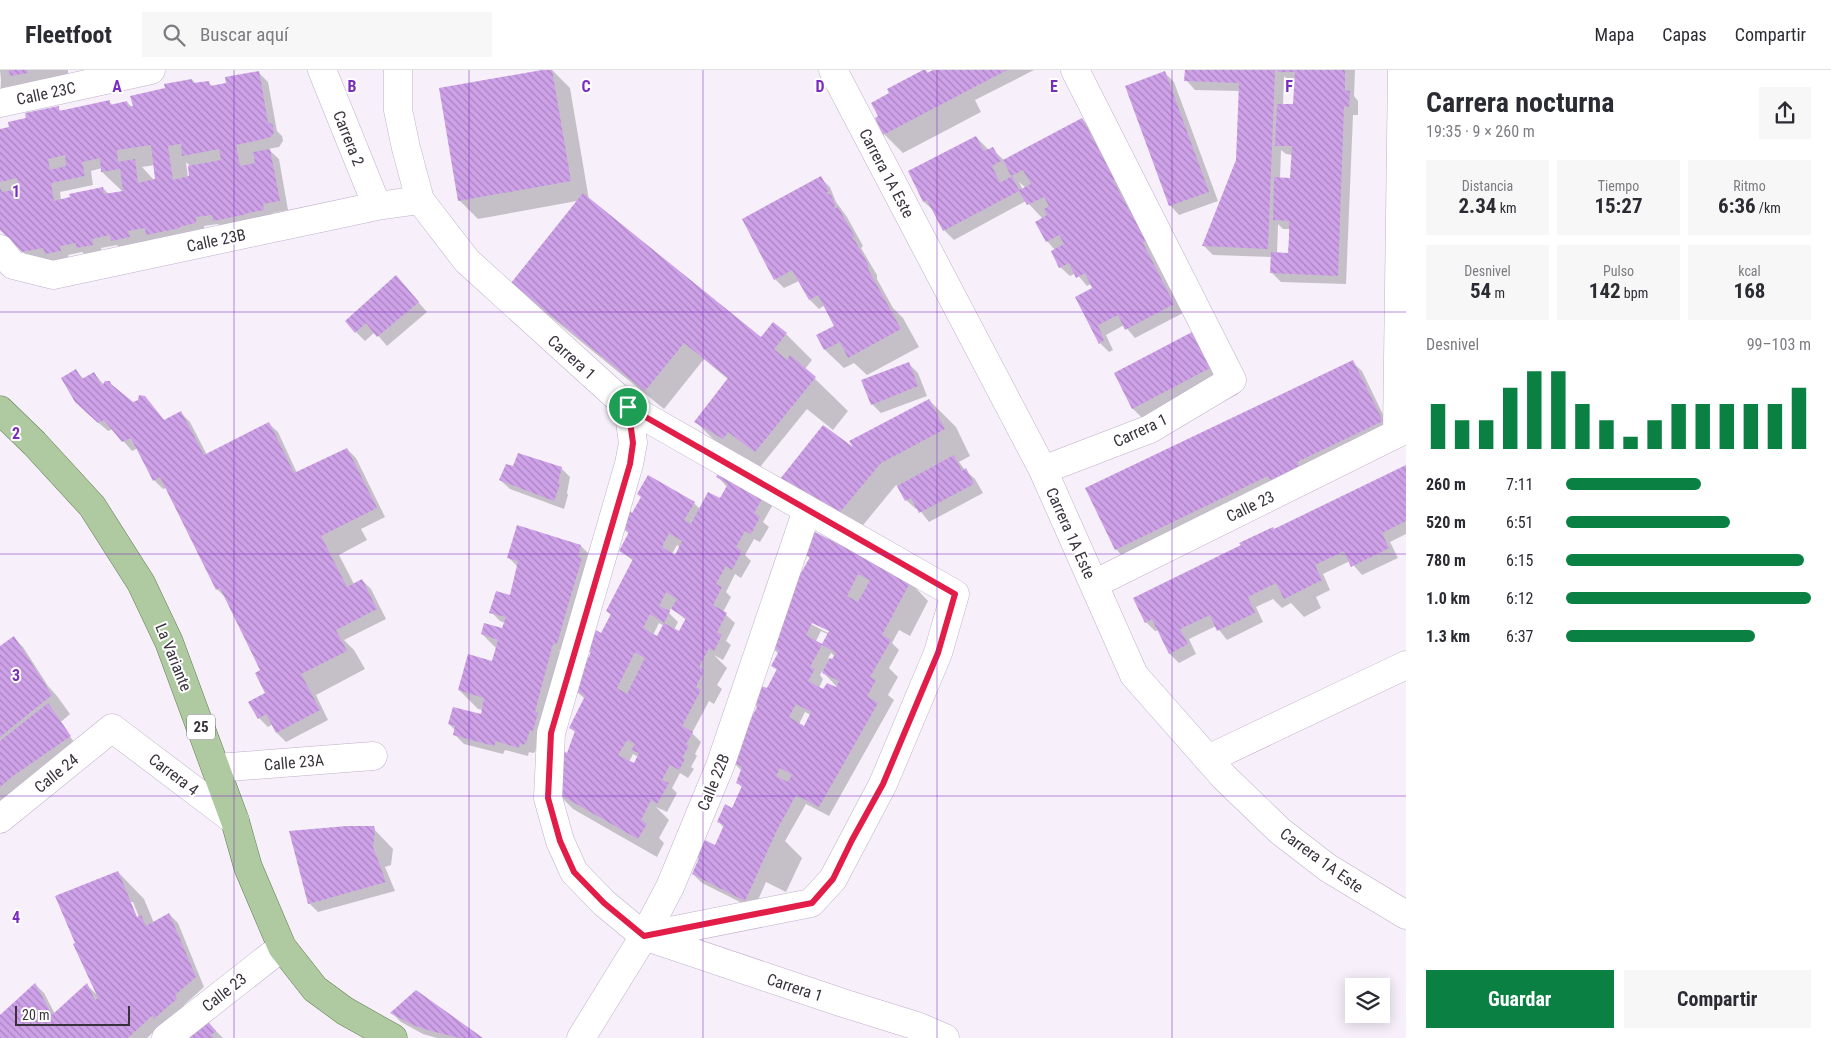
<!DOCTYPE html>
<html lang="es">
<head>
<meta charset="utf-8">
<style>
  :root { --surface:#fff; --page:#f7f7f7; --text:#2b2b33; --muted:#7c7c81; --line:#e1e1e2; --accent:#0b8043 }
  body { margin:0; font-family:"Roboto Condensed",sans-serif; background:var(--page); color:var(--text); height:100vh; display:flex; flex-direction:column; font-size:19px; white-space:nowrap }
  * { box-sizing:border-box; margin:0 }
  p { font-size:16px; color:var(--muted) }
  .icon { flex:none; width:28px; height:28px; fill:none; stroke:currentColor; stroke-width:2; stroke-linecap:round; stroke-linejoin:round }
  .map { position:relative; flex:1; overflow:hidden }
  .drawer { display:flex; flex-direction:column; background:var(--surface); width:425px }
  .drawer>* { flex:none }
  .controls { position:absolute; left:1345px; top:908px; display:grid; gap:10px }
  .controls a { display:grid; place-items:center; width:45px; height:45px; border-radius:0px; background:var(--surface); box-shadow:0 2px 12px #0003; font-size:25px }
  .scale { position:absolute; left:15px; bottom:12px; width:115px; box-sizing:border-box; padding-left:5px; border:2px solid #39323d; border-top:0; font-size:14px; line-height:18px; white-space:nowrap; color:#39323d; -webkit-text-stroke:4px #fff; paint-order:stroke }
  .pin { position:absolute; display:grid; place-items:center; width:42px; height:42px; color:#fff; margin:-21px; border:2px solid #fff; border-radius:50%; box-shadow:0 1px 5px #0007 }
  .round { display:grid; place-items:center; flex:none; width:52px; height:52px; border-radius:0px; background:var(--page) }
  .overview { display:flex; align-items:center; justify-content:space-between; height:85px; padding:0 20px }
  h1 { font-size:28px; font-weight:700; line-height:38px }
  .stats { display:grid; grid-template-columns:repeat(3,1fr); gap:8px; height:85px; padding:5px 20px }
  .stats div { display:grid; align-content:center; border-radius:0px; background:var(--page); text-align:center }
  .stats b { font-size:21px; font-weight:700 }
  .stats small { font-size:14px; font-weight:400 }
  .stats p { font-size:14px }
  .chart { height:140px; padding:10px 20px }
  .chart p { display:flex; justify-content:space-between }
  .chart svg { width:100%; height:90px; margin-top:5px; stroke:var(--accent); stroke-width:6 }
  .primary-button { display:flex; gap:10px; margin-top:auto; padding:10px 20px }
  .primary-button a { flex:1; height:58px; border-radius:0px; background:var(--accent); color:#fff; font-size:20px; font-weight:700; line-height:58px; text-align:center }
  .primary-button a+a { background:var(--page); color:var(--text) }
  ul { padding:0 20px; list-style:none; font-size:16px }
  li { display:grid; grid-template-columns:80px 60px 1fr; align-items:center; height:38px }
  li i { height:12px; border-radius:6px; background:var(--accent) }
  header { display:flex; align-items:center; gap:30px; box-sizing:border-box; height:70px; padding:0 25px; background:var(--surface); border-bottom:1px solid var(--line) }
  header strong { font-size:24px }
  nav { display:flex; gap:28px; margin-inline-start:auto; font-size:18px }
  .search { width:350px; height:45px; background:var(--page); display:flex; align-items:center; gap:12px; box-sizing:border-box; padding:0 18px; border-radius:0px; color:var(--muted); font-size:19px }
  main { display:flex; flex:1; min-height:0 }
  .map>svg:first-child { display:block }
  .shadow { fill:#0003; fill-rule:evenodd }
  .building { fill:url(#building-back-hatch); fill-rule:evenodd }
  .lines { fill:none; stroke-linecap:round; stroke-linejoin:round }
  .street-casing { stroke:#c0afca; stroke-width:29 }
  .primary-casing { stroke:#637e54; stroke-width:29 }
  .street { stroke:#fff; stroke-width:28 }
  .primary { stroke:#afcaa0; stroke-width:28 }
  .route-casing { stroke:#fff; stroke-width:10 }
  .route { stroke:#e11d48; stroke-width:6 }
  .grid { fill:none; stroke:#7b2cbf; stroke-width:1; stroke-opacity:0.55 }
  .labels { text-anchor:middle; stroke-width:4; stroke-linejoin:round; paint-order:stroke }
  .shield { fill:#fff; stroke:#747077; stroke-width:1 }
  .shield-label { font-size:15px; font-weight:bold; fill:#39323d }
  .street-label { font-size:16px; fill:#39323d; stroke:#fff }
  .grid-label { font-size:16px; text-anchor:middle; font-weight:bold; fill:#7b2cbf; stroke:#fff; stroke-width:4; stroke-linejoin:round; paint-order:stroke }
</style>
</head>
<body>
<header>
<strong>Fleetfoot</strong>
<div class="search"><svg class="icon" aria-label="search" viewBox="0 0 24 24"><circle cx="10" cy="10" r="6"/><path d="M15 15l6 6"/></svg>Buscar aquí</div>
<nav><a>Mapa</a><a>Capas</a><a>Compartir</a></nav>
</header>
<main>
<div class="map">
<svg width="1406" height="968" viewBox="0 0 1406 968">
  <defs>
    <pattern id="building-back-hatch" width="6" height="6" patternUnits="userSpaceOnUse" patternTransform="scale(1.25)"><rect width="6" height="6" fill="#cea1e9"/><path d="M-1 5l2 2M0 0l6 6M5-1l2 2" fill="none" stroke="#a884be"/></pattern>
  </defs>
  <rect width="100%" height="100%" fill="#f7f0fb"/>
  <path class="shadow" d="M0,0H68V6L0,30L1,10Z
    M549,0H552L570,18L589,130L761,269L786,264L812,290L805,299L848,341L833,360L807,339L756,402L729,385L696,352L729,310L704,289L664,339L531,231L513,212L577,131L478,149L459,130Z
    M925,0L929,4L936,0H1034L975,30L981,42L903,83L885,65L877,48Z
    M1186,0H1355L1354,26L1358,31V45H1353L1346,214L1281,212L1272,203V187L1213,185L1204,176L1237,90L1240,21L1195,20L1186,10ZM1284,6L1289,11H1296L1295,36L1283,35ZM1281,80L1286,84L1293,85L1292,110L1280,109ZM1278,154L1283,159H1290L1289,184H1277Z
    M259,3L268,12L277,61L282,66L283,71L279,77L268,79L279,89L288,140L272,143L273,149L224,160L218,154L204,156L205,162L131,189L117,175L101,178L102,184L87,186L82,182L68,185L69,190L50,208L0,159V60L11,58L27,49L58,38L62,42L109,32L113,35L127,32L132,37L160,21L192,10L196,14L208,12L213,17L227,14ZM186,92L189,95L191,107L188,108ZM155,95L157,110H154L142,97ZM102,98V102L123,122L109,124L103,118L61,130L60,122L93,115L91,101Z
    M1165,3L1174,12L1218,131L1179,145L1170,135Z
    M1082,49L1101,68L1156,180L1151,182L1183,243L1135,268L1124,255L1106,265L1113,280L1109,282L1100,273L1094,219L1091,214L1087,216L1076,203L1070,206L1060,197L1055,180L1047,171L1043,149L1026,131L954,170L944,160L935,142L924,132L909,102L976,67L989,80L992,79L1005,91ZM1019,112L1026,118L1023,120Z
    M821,108L830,117L836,132L847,147L863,176L861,178L877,205V209L893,238L903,248L919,277L867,305L854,293L844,298L825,280L818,266L836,256L825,235L819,239L810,230L799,211L784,218L775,209Z
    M396,207L427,242L387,276L375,262L365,271L356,262Z
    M1221,289L1238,324L1160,365L1133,339L1115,304Z
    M1352,292L1362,301L1391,361L1125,489L1116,479Z
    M909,294L918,303L927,326L881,343L872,334Z
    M76,301L84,309L94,303L104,315L119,322L133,333L144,327L165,351L181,343L190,352L207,385L268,353L278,362L297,403L347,379L356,388L385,447L361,459L367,470L339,485L354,514L362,510L371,519L386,549L344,570L354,580L365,599L316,625L328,650L286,672L277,663L273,654L268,657L259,648L267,624L262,600L226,528L217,519L166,418L163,419L154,410L138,378L132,381L113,359L108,361L86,342Z
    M929,330L956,357L970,386L959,392L965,400L975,409L983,423L929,452L918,438L916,439L906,430L900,418L896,415L859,460L800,428L861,386Z
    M1406,397V464L1390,472L1398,488L1362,505L1350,491L1323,504L1330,520L1316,527L1321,538L1304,547L1291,533L1282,538L1273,529L1256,537L1263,552L1227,570L1216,556L1189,569L1196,584L1179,593L1170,584L1159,560L1155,561L1146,552L1274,460Z
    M513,398H561L570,407L567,423L568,425L564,439L510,419L500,410Z
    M718,407L763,426L772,436L763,452L769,457L760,472L754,469L745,485L751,491L741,508L735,504L726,522L731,527L723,542L735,553L726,571L731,575L723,590L714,585L727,598L717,615L722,619L714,634L709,631L692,663L701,672L695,684L697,686L691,697L694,699L688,708L680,703L672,718L677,723L667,742L656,737L669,750L659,768L664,773L657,787L573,739L554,720L576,663L570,657L585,629L570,616L592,584L587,579L601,565L611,545L607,541L633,491L620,480L629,464L622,457L633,444L694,433L700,439L720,430L727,417ZM677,475L680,477L675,486L672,484ZM671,538L686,550L680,563L674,560L678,552L669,543ZM659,553L664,556L657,568L653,565ZM633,684L638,687L634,695L629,692Z
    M517,456L581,476L590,485L566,583L558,580L571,593L539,668L535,682L533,683L529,682L528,686L505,680L503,684L464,674L454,664L455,660L449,654L482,646L483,640L478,639L459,620L496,594L497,579L482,564L507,561L505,553L500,551L491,542L515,528L518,497L509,488Z
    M806,484L910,512L928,531L910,566L899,560L892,573L899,580L889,598L898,607L888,625L894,630L829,746L806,734L785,771L802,788L786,822L766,812L754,839L702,813L693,804L700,790L696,786L716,777L724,758L718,751L737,742L743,718L738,713L742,701L730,689L753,658L758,638L750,631L767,620L778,601L772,595L779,584L766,573L810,488ZM807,549L830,561V564L805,551ZM821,561L829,565L823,576L816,571ZM831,583L835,587L832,590L828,588ZM822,601L837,617L836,619L823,621L819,618L823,609L820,605ZM805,642L811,645L804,657L799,654Z
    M14,568L23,577L48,616L57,626L70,644L62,651H59L74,672L0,734V578Z
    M372,757L393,779L391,795L385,797L395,821L318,842L309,833Z
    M118,802L144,829L154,853L169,844L178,853L204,917L184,935L185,939L162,954L147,968H0V947L35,914L44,923L55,944L87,915L98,926ZM130,832H133L141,852L139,853Z
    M392,943L480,968H437L423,964L401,952Z
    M205,950L223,968H188Z"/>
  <path class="building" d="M9,0H27L28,3L10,6Z
    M542,0H552L571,111L458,131L439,18Z
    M923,0H926L927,3L933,0H1007L883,65L875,48L878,46L871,33L889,23L887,19Z
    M1185,0H1275L1268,179L1202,176L1236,90L1239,13L1184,11Z
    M1278,0H1345V20L1350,21L1349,37L1344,36L1338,206L1270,203L1271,182L1288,183L1289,167V151L1273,150L1274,107L1290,108L1292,76H1275L1277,34H1293L1295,2H1278Z
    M259,1L268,52L273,55L274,62L272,66L268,68L236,75L240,96L255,93L253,82L270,79L280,131L263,134L264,140L247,143V144L213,151L212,145L196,147V153L179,157L180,158L146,165L145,158L128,161L130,167L111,171L110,165L92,169L93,175L76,178V173L60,176L61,181L45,184L43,178L22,182L0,160V117L2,122L19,119L17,108L0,112V59L9,57L8,52L26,48L25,43L59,36V41L110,30V35L127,31L128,37L133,36L130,26L165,18L164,14L192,9L193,13L209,11L210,16L226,13L225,7ZM181,74L182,86L219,79L221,90L188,96L189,106L173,110L168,76ZM151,75L155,109L138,113L135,89L118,92L117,80ZM65,85L66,96L50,100L48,89ZM100,88L101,102L120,99L123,121L104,124L103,117L69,124L70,127L54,131L51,113L85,106L82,92Z
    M1165,1L1209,122L1169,136L1125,16Z
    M1082,48L1115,110H1113L1129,140L1131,139L1148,170L1143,173L1174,234L1125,260L1118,245L1098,255L1104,270L1099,274L1075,227L1092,218L1085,203L1076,208L1069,193L1059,198L1051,181L1064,174L1059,165L1046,172L1035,152L1047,145L1044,139L1049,136L1044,127L1027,135L1019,121L943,161L927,130L923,132L908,101L976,66L984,81L993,77L1001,91L992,96L1000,113L1012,106L1019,120L1031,114L1023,100L1011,106L1003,90Z
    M821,106L829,121L826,123L831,125L835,134L834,139L838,137L855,167L852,168L855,171L868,194V199L901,259L848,288L840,272L824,280L816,265L834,256L818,225L809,230L792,200L774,210L742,149Z
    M583,123L761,267L773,252L787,263L774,279L787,290L790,285L816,307L755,382L728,362L723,369L694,352L728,308L684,273L645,321L511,213Z
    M396,205L419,232L377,267L366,253L355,263L345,251Z
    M1194,261L1212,297L1132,339L1114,303Z
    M1353,290L1383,351L1297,392L1299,397L1285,404L1270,410L1268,406L1115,480L1085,418Z
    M909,292L918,316L871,335L861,310Z
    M76,299L82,309L94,302L102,316L105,311H110L111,314L133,332L138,330L139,325L145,326L164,350L181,341L204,385L269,352L294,403L347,378L377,438L321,466L347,517L362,509L377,539L336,560L347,581L301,604L320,640L276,663L266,644L258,649L248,632L265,623L255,603L260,600L220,518L216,520L160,407L153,411L131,368L122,372L104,350L98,353L75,332L61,308Z
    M929,329L945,359L881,393L840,442L780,409L823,355L853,377L849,371Z
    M518,383L562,397L558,413L560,414L554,431L499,410L506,394L513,396Z
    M954,385L962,401L966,398L974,414L919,443L911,428L905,431L897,416Z
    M1406,395V451L1382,463L1389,478L1351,497L1344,481L1315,495L1322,510L1284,529L1276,513L1248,527L1255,543L1217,561L1210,545L1180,559L1188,574L1169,584L1152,549L1145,553L1133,528L1241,475L1239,473L1273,457L1274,459Z
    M720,400L764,425L754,443L760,447L751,464L745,461L736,477L742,481L732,500L726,496L716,514L722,517L713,535L727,543L717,562L722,565L714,581L709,578L699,597L704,600L696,617L701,620L682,656L693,662L686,674L689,676L682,688L685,689L679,700L670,695L662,710L669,713L657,734L651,730L641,750L647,754L638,769L557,723L559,678L567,683L575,661L569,658L585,626L573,619L591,582L585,580L596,560L601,563L611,544L606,541L633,489L619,481L629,462L624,459L629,440L632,443L641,427L637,424L648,405L695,432L684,450L691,454L708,422L720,428L728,414L716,407ZM669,463L682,471L675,485L662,477ZM666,522L677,529L671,539L686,548L679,561L664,553L657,566L643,558L650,544L664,553L670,541L659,536ZM635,582L645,588L627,624L617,618ZM627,670L635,674L631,680L639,683L634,693L618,685Z
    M517,455L581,475L578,487L582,488L566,542L557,574H553L543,611L535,642L538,643L533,661L530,660L526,673L523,675L520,673L519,678L496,671L494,676L453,665L455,656L448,654L453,637L481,644L484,628L458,620L468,584L492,591L498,570L481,564L484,553L502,558L506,547L489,543L496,521L510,525L518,491L507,488Z
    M815,462L911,511L882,565L891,570L870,607L876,610L867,626L878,633L819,737L796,725L777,760L745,831L692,804L699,788L695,786L703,769L715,775L724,755L717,752L725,734L732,738L742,716L736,713L742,697L729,690L758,635L749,631L761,616L767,618L777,599L771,596L779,581L765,573L796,500L801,503L810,487L804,484ZM858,504L870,510L858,532L847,526ZM812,553L829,561L822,574L806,565ZM822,575L836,583L832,589L830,588L822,603L839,611L836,617L827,613L823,619L808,611L815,599L810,597ZM796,634L811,642L804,656L789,647ZM780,698L792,705L788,712L776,706Z
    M14,566L52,625L0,667V576Z
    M48,633L71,666L13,706L0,717V671Z
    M347,756H374L375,760L373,777L386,812L308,834L289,761Z
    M118,801L137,847L141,845L146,856L169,843L196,907L175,925L177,929L165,939L154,949L153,945L128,968H0V945L35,913L52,945L87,913L95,930L98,928L73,874L75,873L55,826Z
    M416,920L444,940L483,968H459L424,959L413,955L390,943Z
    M205,948L216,961L211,965L214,968H186Z"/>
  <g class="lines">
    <defs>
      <path id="street" d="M322,0L377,136
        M398,0V40L406,78L420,130L467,191L628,337L633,373L629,394L551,663L548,728L560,771L574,802L604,833L644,866L843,933L917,956L945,968
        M833,0L1043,400L1134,605L1224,707L1280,761L1328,798L1406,845
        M0,33L151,0
        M0,179L13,195L53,205L377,136L420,130
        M628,337L955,524L938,583L883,714L833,809L811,833L645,866
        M1397,363L1402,0
        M1043,400L1150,359L1232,310L1075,0
        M1094,514L1406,359
        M1208,689L1406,595
        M216,698L373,686
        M0,749L112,658L235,751
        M166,968L282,877
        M581,968L644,866L670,817L720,696L807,440"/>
      <path id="primary" d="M0,340L34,373L92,436L141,513L169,572L235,751L248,797L282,877L315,919L345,941L393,968"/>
    </defs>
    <use href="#street" class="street-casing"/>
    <use href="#primary" class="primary-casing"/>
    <use href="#street" class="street"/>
    <use href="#primary" class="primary"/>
  </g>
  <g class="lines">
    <defs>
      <path id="route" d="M628,337L955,524L938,583L883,714L852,770L833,809L812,833L644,866L604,833L574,802L560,771L548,728L551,663L630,394L633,373Z"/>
    </defs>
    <use href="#route" class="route-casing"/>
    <use href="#route" class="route"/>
  </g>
  <path class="grid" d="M234,0V968M469,0V968M703,0V968M937,0V968M1172,0V968M0,242H1406M0,484H1406M0,726H1406"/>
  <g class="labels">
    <rect class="shield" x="187" y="644.5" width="28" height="25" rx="4"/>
    <g class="shield-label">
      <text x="201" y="662">25</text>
    </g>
    <g class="street-label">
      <text transform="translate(46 23) rotate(-12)" y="6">Calle 23C</text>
      <text transform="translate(349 68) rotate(68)" y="6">Carrera 2</text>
      <text transform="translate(887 103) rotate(62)" y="6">Carrera 1A Este</text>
      <text transform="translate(216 170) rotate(-12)" y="6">Calle 23B</text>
      <text transform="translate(572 287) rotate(42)" y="6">Carrera 1</text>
      <text transform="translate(1140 360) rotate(-25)" y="6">Carrera 1</text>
      <text transform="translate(1250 436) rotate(-26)" y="6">Calle 23</text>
      <text transform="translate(1071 463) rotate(66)" y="6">Carrera 1A Este</text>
      <text transform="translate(174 587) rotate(68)" y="6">La Variante</text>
      <text transform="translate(294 692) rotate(-5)" y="6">Calle 23A</text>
      <text transform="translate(56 703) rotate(-39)" y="6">Calle 24</text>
      <text transform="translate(174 704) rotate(37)" y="6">Carrera 4</text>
      <text transform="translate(713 712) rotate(-68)" y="6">Calle 22B</text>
      <text transform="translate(1322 790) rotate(36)" y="6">Carrera 1A Este</text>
      <text transform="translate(795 917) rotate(18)" y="6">Carrera 1</text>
      <text transform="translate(224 922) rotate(-38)" y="6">Calle 23</text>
    </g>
  </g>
  <g class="grid-label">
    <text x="117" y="22">A</text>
    <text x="352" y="22">B</text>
    <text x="586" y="22">C</text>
    <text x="820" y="22">D</text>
    <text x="1054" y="22">E</text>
    <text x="1289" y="22">F</text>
    <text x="16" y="127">1</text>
    <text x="16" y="369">2</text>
    <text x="16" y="611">3</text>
    <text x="16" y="853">4</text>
  </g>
</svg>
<div class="controls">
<a><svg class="icon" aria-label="layers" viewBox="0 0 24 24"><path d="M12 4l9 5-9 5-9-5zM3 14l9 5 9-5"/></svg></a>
</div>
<div class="scale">20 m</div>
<div class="pin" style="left:628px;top:337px;background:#1e9e55"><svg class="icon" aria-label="arrive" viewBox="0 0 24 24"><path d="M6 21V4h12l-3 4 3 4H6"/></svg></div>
</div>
<section class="drawer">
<div class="overview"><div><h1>Carrera nocturna</h1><p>19:35 · 9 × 260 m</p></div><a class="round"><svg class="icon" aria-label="share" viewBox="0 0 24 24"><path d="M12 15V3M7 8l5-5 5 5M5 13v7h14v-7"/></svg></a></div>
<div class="stats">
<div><p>Distancia</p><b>2.34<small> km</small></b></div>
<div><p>Tiempo</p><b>15:27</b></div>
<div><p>Ritmo</p><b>6:36<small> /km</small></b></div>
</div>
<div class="stats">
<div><p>Desnivel</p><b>54<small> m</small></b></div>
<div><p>Pulso</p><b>142<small> bpm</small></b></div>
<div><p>kcal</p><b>168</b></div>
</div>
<div class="chart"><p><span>Desnivel</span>99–103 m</p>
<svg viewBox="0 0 160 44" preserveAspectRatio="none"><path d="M5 44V22M15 44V30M25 44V30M35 44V14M45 44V6M55 44V6M65 44V22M75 44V30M85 44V38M95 44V30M105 44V22M115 44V22M125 44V22M135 44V22M145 44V22M155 44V14"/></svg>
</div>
<ul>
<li><b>260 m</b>7:11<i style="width:55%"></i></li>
<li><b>520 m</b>6:51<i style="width:67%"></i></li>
<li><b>780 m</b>6:15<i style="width:97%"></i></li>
<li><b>1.0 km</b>6:12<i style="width:100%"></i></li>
<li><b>1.3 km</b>6:37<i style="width:77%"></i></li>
</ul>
<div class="primary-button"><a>Guardar</a><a>Compartir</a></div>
</section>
</main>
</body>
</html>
